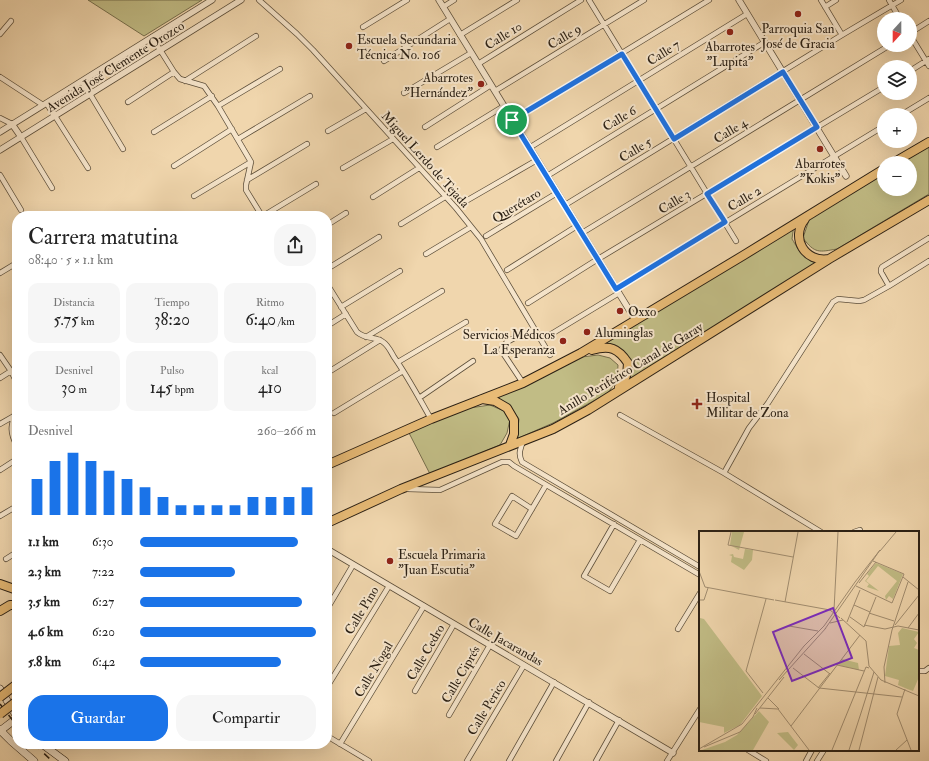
<!DOCTYPE html>
<html lang="es">
<head>
<meta charset="utf-8">
<style>
  :root { --surface:#fff; --page:#f6f6f6; --text:#222; --muted:#767676; --accent:#1a73e8 }
  body { margin:0; font-family:"IM FELL Double Pica",serif; background:var(--page); color:var(--text); height:100vh; display:flex; flex-direction:column; font-size:15px; white-space:nowrap }
  * { box-sizing:border-box; margin:0 }
  p { font-size:13px; color:var(--muted) }
  .icon { flex:none; width:22px; height:22px; fill:none; stroke:currentColor; stroke-width:2; stroke-linecap:round; stroke-linejoin:round }
  .map { position:relative; flex:1; overflow:hidden }
  .panel { position:absolute; left:12px; top:211px; width:320px; height:538px; display:flex; flex-direction:column; background:var(--surface); border-radius:16px; box-shadow:0 4px 16px #0002 }
  .panel>* { flex:none }
  .needle { width:26px; rotate:201deg }
  .controls { position:absolute; left:877px; top:12px; display:grid; gap:8px }
  .controls a { display:grid; place-items:center; width:40px; height:40px; border-radius:50%; background:var(--surface); box-shadow:0 4px 16px #0002; font-size:20px }
  .pin { position:absolute; display:grid; place-items:center; width:34px; height:34px; color:#fff; margin:-17px; border:2px solid #fff; border-radius:50%; box-shadow:0 1px 4px #0007 }
  .round { display:grid; place-items:center; flex:none; width:42px; height:42px; border-radius:16px; background:var(--page) }
  .headline { display:flex; align-items:center; justify-content:space-between; height:68px; padding:0 16px }
  h1 { font-size:22px; font-weight:600; line-height:30px }
  .metrics { display:grid; grid-template-columns:repeat(3,1fr); gap:6px; height:68px; padding:4px 16px }
  .metrics div { display:grid; align-content:center; border-radius:10px; background:var(--page); text-align:center }
  .metrics b { font-size:17px; font-weight:600 }
  .metrics small { font-size:11px; font-weight:400 }
  .metrics p { font-size:11px }
  .chart { height:112px; padding:8px 16px }
  .chart p { display:flex; justify-content:space-between }
  .chart svg { width:100%; height:72px; margin-top:4px; stroke:var(--accent); stroke-width:6 }
  .button { display:flex; gap:8px; margin-top:auto; padding:8px 16px }
  .button a { flex:1; height:46px; border-radius:16px; background:var(--accent); color:#fff; font-size:16px; font-weight:600; line-height:46px; text-align:center }
  .button a+a { background:var(--page); color:var(--text) }
  ul { padding:0 16px; list-style:none; font-size:13px }
  li { display:grid; grid-template-columns:64px 48px 1fr; align-items:center; height:30px }
  li i { height:10px; border-radius:5px; background:var(--accent) }
  .map>svg:first-child { display:block }
  .green { fill:#c1bc85; stroke:#766e4c }
  .lines { fill:none; stroke-linecap:round; stroke-linejoin:round }
  .minor-casing { stroke:#5c4e3a; stroke-width:6 }
  .tertiary-casing { stroke:#5c4e3a; stroke-width:7 }
  .secondary-casing { stroke:#2b2014; stroke-width:8 }
  .trunk-casing { stroke:#2b2014; stroke-width:10 }
  .minor { stroke:#f5e4ca; stroke-width:4.5 }
  .tertiary { stroke:#f5e4ca; stroke-width:5.5 }
  .secondary { stroke:#f5e4ca; stroke-width:7 }
  .trunk { stroke:#e8bb76; stroke-width:8 }
  .rail { stroke:#2b2014; stroke-width:1.5; stroke-dasharray:7 7; stroke-linecap:butt }
  .trunk-bridge-casing { stroke:#2b2014; stroke-width:10; stroke-linecap:butt }
  .trunk-bridge { stroke:#e8bb76; stroke-width:8 }
  .route-casing { stroke:#fff; stroke-width:8 }
  .route { stroke:#1a73e8; stroke-width:5 }
  .poi-dot { fill:#8f2418; stroke:#f5e4ca; stroke-width:1.5 }
  .labels { text-anchor:middle; stroke-width:4; stroke-linejoin:round; paint-order:stroke }
  .poi-label { font-size:13px; fill:#2b2014; stroke:#f5e4ca; text-anchor:start }
  .street-label { font-size:13px; fill:#2b2014; stroke:#f5e4ca }
  .inset-road { fill:none; stroke:#a18d70; stroke-width:1 }
  .view { fill:#7b2cbf; fill-opacity:0.15; stroke:#7b2cbf; stroke-width:2 }
  .inset-edge { fill:none; stroke:#2b2014; stroke-width:2 }
</style>
</head>
<body>
<div class="map">
<svg width="929" height="761" viewBox="0 0 929 761">
  <rect width="100%" height="100%" fill="#f0d6ad"/>
  <filter id="stains"><feTurbulence type="fractalNoise" baseFrequency=".005" numOctaves="4"/><feColorMatrix values="0 0 0 0 .2 0 0 0 0 .09 0 0 0 0 .02 0 0 0 .5 -.17"/></filter>
  <radialGradient id="worn" r=".72"><stop offset=".6" stop-color="#630" stop-opacity="0"/><stop offset="1" stop-color="#630" stop-opacity=".3"/></radialGradient>
  <path class="green" d="M88,0H202L144,36Z
    M929,142V194L837,249C819,252 815,254 803,238L810,217L884,170V189H910V163H895Z
    M794,224L792,239C800,252 803,260 821,260L630,379V362L605,344Z
    M598,355L610,358L618,365L617,380L608,393L553,423L514,440L517,437L519,419L509,406L495,398L582,357Z
    M490,405L504,411L510,419L507,433L500,445L430,474L408,431L456,410Z"/>
  <g class="lines">
    <defs>
      <path id="minor" d="M259,0L297,34L313,50L456,208L481,239L550,355
        M589,0L736,241
        M821,0L842,35
        M889,0L900,19
        M443,7L454,0
        M825,7L836,0
        M363,27L407,0
        M910,33L929,21
        M0,34L11,21
        M460,35L517,0
        M910,35L929,66
        M152,37L174,72L180,79L204,86L218,106L251,162L246,185V190L262,216
        M384,61L450,19
        M478,64L581,0
        M910,71L929,59
        M0,77L43,105
        M185,81L256,36
        M495,91L644,0
        M404,93L471,53
        M90,94L123,149
        M128,102L174,72
        M218,106L280,69
        M901,115L929,98
        M55,116L88,168
        M0,118L12,124
        M512,120L709,0
        M425,127L491,85
        M328,131L366,109
        M154,132L212,96
        M21,137L52,188
        M238,139L310,96
        M437,147L504,106
        M529,148L747,14
        M174,166L232,129
        M343,168L393,139
        M0,175L21,210
        M547,176L765,42
        M247,180L307,144
        M194,196L251,162
        M373,197L419,168
        M466,201L537,160
        M565,205L842,35L901,0
        M263,216L316,184
        M401,224L445,197
        M327,225L346,213
        M582,233L890,45
        M486,236L557,193
        M426,254L471,227
        M327,269L379,237
        M507,270L577,226
        M0,273L15,264
        M327,284L357,332C366,340 376,336 383,342C388,345 391,352 394,357C408,377 419,398 431,419
        M889,286L881,272V269L882,267L929,238
        M616,289L884,126
        M528,303L598,259L884,87
        M341,307L400,271
        M327,326L346,314
        M518,336C511,340 504,342 501,350L523,383
        M548,336L619,293
        M366,337L442,291
        M0,355L11,371L17,383
        M398,362L466,322
        M327,373L380,340
        M0,378L11,371
        M419,398L473,361
        M17,407C12,424 8,429 17,446
        M334,413L403,371
        M620,415L724,473L821,532
        M0,424L14,416
        M523,441C520,450 518,454 522,462L700,567
        M0,470L17,459
        M724,473L749,428L768,403L833,302L838,299L859,301L864,300L889,286L929,261
        M407,489L440,490L502,462H509L514,466L700,575
        M532,509L512,496L495,524L516,536L546,485
        M0,516L17,506
        M614,524L584,576L610,591L640,540
        M854,532L860,530
        M6,559L17,552
        M327,609L353,565
        M678,629L700,593
        M918,671H925L929,668
        M327,687L389,586
        M415,691L454,624
        M449,715L490,645
        M327,736L369,761
        M340,744L424,606
        M748,750L766,761
        M467,761L524,665
        M509,761L554,682
        M556,761L589,702
        M596,761L619,720
        M667,761L700,709
        M806,761L812,750
        M817,761L824,750"/>
      <path id="tertiary" d="M439,0L636,321
        M739,0L846,176
        M82,81L90,94
        M47,103L55,116
        M12,124L21,137
        M0,132L212,0
        M0,150L241,0
        M327,549L673,753"/>
      <path id="secondary" d="M0,689L17,717
        M0,730L11,741L34,761
        M0,731L17,718
        M42,744L65,761"/>
      <path id="trunk" d="M893,163L929,142
        M805,219C790,238 805,263 829,259
        M592,350C610,345 618,348 628,363C628,373 626,380 619,387
        M482,399L495,401L507,408L514,420V434L510,445
        M327,465L431,419L523,383L581,353L744,255L884,169
        M327,523L401,489L553,429L588,410L829,259L929,200
        M0,584L17,590
        M0,611L10,605H17"/>
    </defs>
    <use href="#minor" class="minor-casing"/>
    <use href="#tertiary" class="tertiary-casing"/>
    <use href="#secondary" class="secondary-casing"/>
    <use href="#trunk" class="trunk-casing"/>
    <use href="#minor" class="minor"/>
    <use href="#tertiary" class="tertiary"/>
    <use href="#secondary" class="secondary"/>
    <use href="#trunk" class="trunk"/>
    <path class="rail" d="M0,704L17,726
      M34,744L52,761"/>
    <defs>
      <path id="trunk-bridge" d="M0,697L17,684
        M0,714L17,701"/>
    </defs>
    <use href="#trunk-bridge" class="trunk-bridge-casing"/>
    <use href="#trunk-bridge" class="trunk-bridge"/>
  </g>
  <g class="lines">
    <defs>
      <path id="route" d="M622,54L674,139L783,72L817,127L707,194L725,222L616,289L512,120Z"/>
    </defs>
    <use href="#route" class="route-casing"/>
    <use href="#route" class="route"/>
  </g>
  <g class="poi-dot">
    <circle cx="798" cy="14" r="4"/>
    <circle cx="730" cy="32" r="4"/>
    <circle cx="349" cy="46" r="4"/>
    <circle cx="481" cy="84" r="4"/>
    <circle cx="820" cy="149" r="4"/>
    <circle cx="620" cy="311" r="4"/>
    <circle cx="587" cy="332" r="4"/>
    <circle cx="563" cy="341" r="4"/>
    <path d="M695 398h4v4h4v4h-4v4h-4v-4h-4v-4h4z"/>
    <circle cx="390" cy="561" r="4"/>
  </g>
  <g class="labels">
    <g class="poi-label">
      <text x="798" y="33" text-anchor="middle">Parroquia San<tspan x="798" dy="15">José de Gracia</tspan></text>
      <text x="357" y="44">Escuela Secundaria<tspan x="357" dy="15">Técnica No. 106</tspan></text>
      <text x="730" y="51" text-anchor="middle">Abarrotes<tspan x="730" dy="15">"Lupita"</tspan></text>
      <text x="473" y="82" text-anchor="end">Abarrotes<tspan x="473" dy="15">"Hernández"</tspan></text>
      <text x="820" y="168" text-anchor="middle">Abarrotes<tspan x="820" dy="15">"Kokis"</tspan></text>
      <text x="628" y="316">Oxxo</text>
      <text x="595" y="337">Aluminglas</text>
      <text x="555" y="339" text-anchor="end">Servicios Médicos<tspan x="555" dy="15">La Esperanza</tspan></text>
      <text x="706" y="402">Hospital<tspan x="706" dy="15">Militar de Zona</tspan></text>
      <text x="398" y="559">Escuela Primaria<tspan x="398" dy="15">"Juan Escutia"</tspan></text>
    </g>
    <g class="street-label">
      <text transform="translate(503 35) rotate(-32)" y="5">Calle 10</text>
      <text transform="translate(564 36) rotate(-31)" y="5">Calle 9</text>
      <text transform="translate(663 52) rotate(-32)" y="5">Calle 7</text>
      <text transform="translate(115 66) rotate(-32)" y="5">Avenida José Clemente Orozco</text>
      <text transform="translate(619 118) rotate(-31)" y="5">Calle 6</text>
      <text transform="translate(730 130) rotate(-31)" y="5">Calle 4</text>
      <text transform="translate(635 149) rotate(-31)" y="5">Calle 5</text>
      <text transform="translate(426 159) rotate(48)" y="5">Miguel Lerdo de Tejada</text>
      <text transform="translate(744 198) rotate(-31)" y="5">Calle 2</text>
      <text transform="translate(674 201) rotate(-31)" y="5">Calle 3</text>
      <text transform="translate(516 205) rotate(-31)" y="5">Querétaro</text>
      <text transform="translate(630 368) rotate(-31)" y="5">Anillo Periférico Canal de Garay</text>
      <text transform="translate(361 610) rotate(-59)" y="5">Calle Pino</text>
      <text transform="translate(506 641) rotate(30)" y="5">Calle Jacarandas</text>
      <text transform="translate(425 652) rotate(-60)" y="5">Calle Cedro</text>
      <text transform="translate(373 669) rotate(-59)" y="5">Calle Nogal</text>
      <text transform="translate(460 674) rotate(-60)" y="5">Calle Ciprés</text>
      <text transform="translate(486 707) rotate(-59)" y="5">Calle Perico</text>
    </g>
  </g>
  <g transform="translate(699 531)">
    <rect width="220" height="220" fill="#f0d6ad"/>
    <path d="M33,1H45L40,19L31,14ZM46,18L54,19L53,29L45,39L32,31L33,25L30,24L34,23L35,26L44,28ZM177,32L204,43L194,68L190,65L187,69L186,65L198,50L179,35L167,50L180,60L168,56L170,53L166,50L170,45L168,43ZM1,87L5,88L63,165L41,194L25,202V196L0,191ZM203,97L220,101L215,108L218,112L215,117L220,119V146L214,160L209,158L213,160L199,154L200,149L186,145L190,115L201,114L199,102ZM143,128L159,132L160,139L139,134ZM60,180L70,191L54,219H3L26,211L38,204ZM89,201L99,214L95,219L78,202Z" fill="#c1bc85"/>
    <path class="inset-road" d="M32,1L29,14L94,26M181,20L197,1M0,40L6,56L75,69M204,46L220,59M160,52L177,31M157,55L193,72L205,43L174,30M0,69H5L9,57M76,69L131,79L141,87M86,71L99,1M155,74L171,81M135,79L139,1M170,82L195,90M151,86L165,96L177,66M142,87L167,110L170,135L182,149L220,165M148,91L161,59M131,92L144,89M165,94L186,98L199,95L220,99M196,94L220,64M90,95L119,100M209,97L220,82M105,123L131,143M138,134L165,140M94,137L120,157L203,166M80,149L127,97M186,152L185,136L193,99L209,51M119,157L131,142M206,158L198,183L212,219M64,162L47,140L67,68M69,167L80,178M61,177L79,178L110,219M162,182L175,141M56,183L85,146M92,195L161,104M5,216L41,201L54,186L58,177M0,218L43,193L105,115L125,95L156,51L181,19L126,98M133,219L167,136L170,137M150,219L162,182M160,219L179,146M197,219L208,209"/>
    <path class="view" d="M134,77L153,127L93,150L74,101Z"/>
    <rect width="220" height="220" class="inset-edge"/>
  </g>
  <rect width="100%" height="100%" filter="url(#stains)"/>
  <rect width="100%" height="100%" fill="url(#worn)"/>
</svg>
<div class="controls">
<a><svg class="needle" viewBox="-14 -14 28 28"><path d="M0-13l5 13h-10z" fill="#e53935"/><path d="M0 13l5-13h-10z" fill="#767676"/></svg></a>
<a><svg class="icon" aria-label="layers" viewBox="0 0 24 24"><path d="M12 4l9 5-9 5-9-5zM3 14l9 5 9-5"/></svg></a>
<a>+</a>
<a>−</a>
</div>
<div class="pin" style="left:512px;top:120px;background:#1e9e55"><svg class="icon" aria-label="arrive" viewBox="0 0 24 24"><path d="M6 21V4h12l-3 4 3 4H6"/></svg></div>
<section class="panel">
<div class="headline"><div><h1>Carrera matutina</h1><p>08:40 · 5 × 1.1 km</p></div><a class="round"><svg class="icon" aria-label="share" viewBox="0 0 24 24"><path d="M12 15V3M7 8l5-5 5 5M5 13v7h14v-7"/></svg></a></div>
<div class="metrics">
<div><p>Distancia</p><b>5.75<small> km</small></b></div>
<div><p>Tiempo</p><b>38:20</b></div>
<div><p>Ritmo</p><b>6:40<small> /km</small></b></div>
</div>
<div class="metrics">
<div><p>Desnivel</p><b>30<small> m</small></b></div>
<div><p>Pulso</p><b>145<small> bpm</small></b></div>
<div><p>kcal</p><b>410</b></div>
</div>
<div class="chart"><p><span>Desnivel</span>260–266 m</p>
<svg viewBox="0 0 160 44" preserveAspectRatio="none"><path d="M5 44V22M15 44V11M25 44V6M35 44V11M45 44V17M55 44V22M65 44V27M75 44V33M85 44V38M95 44V38M105 44V38M115 44V38M125 44V33M135 44V33M145 44V33M155 44V27"/></svg>
</div>
<ul>
<li><b>1.1 km</b>6:30<i style="width:90%"></i></li>
<li><b>2.3 km</b>7:22<i style="width:54%"></i></li>
<li><b>3.5 km</b>6:27<i style="width:92%"></i></li>
<li><b>4.6 km</b>6:20<i style="width:100%"></i></li>
<li><b>5.8 km</b>6:42<i style="width:80%"></i></li>
</ul>
<div class="button"><a>Guardar</a><a>Compartir</a></div>
</section>
</div>
</body>
</html>
